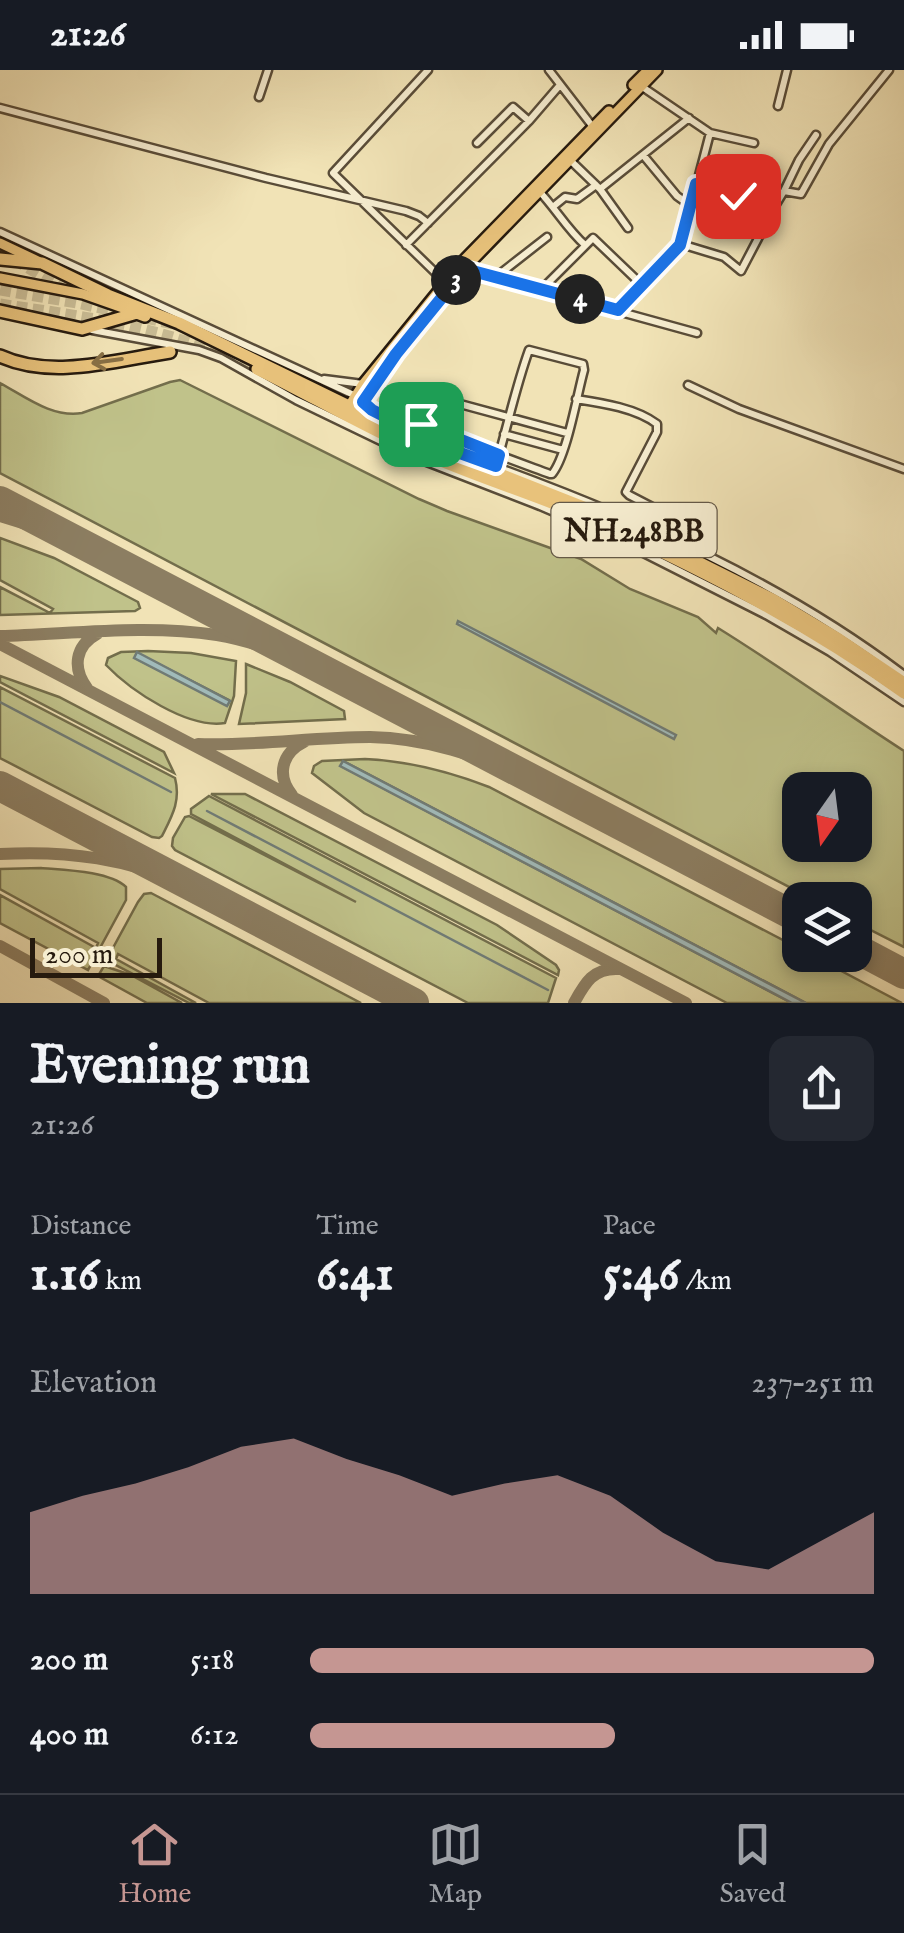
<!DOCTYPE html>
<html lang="en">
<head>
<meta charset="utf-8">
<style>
  :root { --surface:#171b24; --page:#242831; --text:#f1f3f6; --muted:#9ea1a6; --line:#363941; --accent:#c59692 }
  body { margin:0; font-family:"IM FELL English",serif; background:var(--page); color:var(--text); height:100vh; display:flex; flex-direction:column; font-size:38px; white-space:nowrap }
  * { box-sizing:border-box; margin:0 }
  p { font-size:32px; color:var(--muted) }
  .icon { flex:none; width:55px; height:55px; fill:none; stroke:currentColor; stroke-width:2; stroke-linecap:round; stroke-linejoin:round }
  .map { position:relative; height:933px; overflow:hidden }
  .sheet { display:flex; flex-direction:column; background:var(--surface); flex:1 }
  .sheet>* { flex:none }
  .needle { width:65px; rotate:194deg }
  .buttons { position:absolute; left:782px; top:702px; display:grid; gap:20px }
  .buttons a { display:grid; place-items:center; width:90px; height:90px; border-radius:20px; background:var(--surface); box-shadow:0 5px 15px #0003; font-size:50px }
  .scale { position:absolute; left:30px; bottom:25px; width:132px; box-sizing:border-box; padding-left:10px; border:5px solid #261a0e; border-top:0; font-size:28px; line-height:35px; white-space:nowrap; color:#261a0e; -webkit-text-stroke:8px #f6edd0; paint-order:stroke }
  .pin { position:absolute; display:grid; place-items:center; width:85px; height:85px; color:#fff; margin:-42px; border-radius:20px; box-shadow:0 5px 15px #0006 }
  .km { position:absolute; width:50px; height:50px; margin:-25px; border-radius:50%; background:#222; color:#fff; font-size:28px; line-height:50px; text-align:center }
  .round { display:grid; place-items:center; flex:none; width:105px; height:105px; border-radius:20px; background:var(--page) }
  .head { display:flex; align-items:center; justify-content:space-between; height:170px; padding:0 30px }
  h1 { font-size:55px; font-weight:700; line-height:75px }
  .metrics { display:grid; grid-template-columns:repeat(3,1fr); gap:15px; height:170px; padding:10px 30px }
  .metrics div { display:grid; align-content:center }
  .metrics b { font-size:50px; font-weight:700 }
  .metrics small { font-size:28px; font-weight:400 }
  .metrics p { font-size:28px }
  .chart { height:280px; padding:20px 30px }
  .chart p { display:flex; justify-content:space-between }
  .chart svg { width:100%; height:180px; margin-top:10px; fill:var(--accent); opacity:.7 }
  ul { padding:0 30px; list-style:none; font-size:32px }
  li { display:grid; grid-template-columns:160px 120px 1fr; align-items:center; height:75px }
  li i { height:25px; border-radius:12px; background:var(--accent) }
  .status { display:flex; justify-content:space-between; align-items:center; height:70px; padding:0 50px; background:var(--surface); direction:ltr }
  .status svg { height:28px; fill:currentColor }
  .tab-bar { display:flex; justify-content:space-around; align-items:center; height:140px; border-top:2px solid var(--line); background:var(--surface); font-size:28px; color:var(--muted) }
  .tab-bar a { display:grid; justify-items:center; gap:5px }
  .tab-bar .current { color:var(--accent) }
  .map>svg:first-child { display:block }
  .green { fill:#c0c28a; stroke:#736e4c; stroke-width:2.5; fill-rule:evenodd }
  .water { fill:#a1bbba; stroke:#707b75; stroke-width:2.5 }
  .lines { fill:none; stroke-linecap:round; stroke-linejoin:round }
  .stream { stroke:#707b75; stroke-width:2.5 }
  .taxiway { stroke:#8c7e62; stroke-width:12 }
  .runway { stroke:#8c7e62; stroke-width:30 }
  .highway-tunnel { stroke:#c8bb94; stroke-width:11; stroke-dasharray:11 5.5; stroke-linecap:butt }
  .minor-casing { stroke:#594c38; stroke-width:11 }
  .major-casing { stroke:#261a0e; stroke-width:14 }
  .highway-casing { stroke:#261a0e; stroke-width:16 }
  .minor { stroke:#f6edd0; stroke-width:6 }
  .major { stroke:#e8c27b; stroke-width:9 }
  .highway { stroke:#e8c27b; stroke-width:11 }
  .oneway { stroke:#876e44 }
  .route-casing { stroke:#fff; stroke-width:20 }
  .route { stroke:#1a73e8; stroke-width:12 }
  .labels { text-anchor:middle; stroke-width:9; stroke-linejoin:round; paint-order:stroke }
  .shield { fill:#f6edd0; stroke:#645948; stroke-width:2.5 }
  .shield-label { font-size:32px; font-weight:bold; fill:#261a0e }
</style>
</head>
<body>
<div class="status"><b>21:26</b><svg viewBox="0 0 49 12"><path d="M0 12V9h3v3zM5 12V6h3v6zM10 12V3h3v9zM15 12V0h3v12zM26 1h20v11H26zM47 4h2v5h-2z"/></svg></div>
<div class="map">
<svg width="904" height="933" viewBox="0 0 904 933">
  <rect width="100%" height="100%" fill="#f1e3b6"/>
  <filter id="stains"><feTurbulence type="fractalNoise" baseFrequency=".002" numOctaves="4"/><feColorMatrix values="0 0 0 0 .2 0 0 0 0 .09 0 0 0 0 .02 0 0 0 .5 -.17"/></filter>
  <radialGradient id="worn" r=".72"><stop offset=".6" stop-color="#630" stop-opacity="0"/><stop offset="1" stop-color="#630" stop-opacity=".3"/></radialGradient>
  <path class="green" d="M180,310L419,429L447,441L581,489L630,519L698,547L716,563L718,558C781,597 842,641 904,681V877L855,852V830H814L0,403V313C26,327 52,348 82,343L170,312ZM800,720H855V775H800Z
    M0,468L54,488L138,532L140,538L135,541L0,545V517L50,543L53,539L0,510Z
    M148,581L191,583L236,591L234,626L225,653C188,659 131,621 106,595L108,588L121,582ZM137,583L229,630L227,635L135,588Z
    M246,594L290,612L344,641L345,649L239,654L246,623Z
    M0,606L59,627L164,682L174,703L0,612Z
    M0,617L175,708C181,731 172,746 162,766L159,768L152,767L0,688Z
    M365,689C409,691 448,701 489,717L800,879V885H811L902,933H806L343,691L341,696L792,933H727L364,743L312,703L314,696L322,691Z
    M211,724H245L497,855L556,895L559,900L558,905Z
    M209,726L556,908L548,933H468L175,780L172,776L173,768L185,747L189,746L356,832L191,744V739Z
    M41,798C64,800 109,801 126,817V830L88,900L0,853V825L96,878L98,873L0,819V799Z
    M151,823L361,933H209L118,884L116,889L196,933H189L110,892L108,887L138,832L144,824Z
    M104,896L131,905L182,933H147L98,906Z"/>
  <path class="water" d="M458,551L676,665L674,669L457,554Z
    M137,582L230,631L227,636L134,588Z
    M343,691L806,933H792L340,696Z"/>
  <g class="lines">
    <path class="stream" d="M0,632L171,722
      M207,741L548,920"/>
    <path class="taxiway" d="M0,446L55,463L91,479
      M0,566C71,564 146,554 217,565C258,572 296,588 334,606
      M0,574L686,933
      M87,618C72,598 75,576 97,564
      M198,674C255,676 313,667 370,667C427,668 478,686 529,708
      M292,725C276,705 282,683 304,672
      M0,784C70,780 126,789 192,816
      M0,876L104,933
      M574,933C585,913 593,898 618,899"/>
    <path class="runway" d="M0,431L800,849
      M0,716L414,933
      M855,878L904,904"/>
    <path class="highway-tunnel" d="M0,181L69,223
      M0,220L77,233L173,254
      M0,234C67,244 136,253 200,276C222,284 243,297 264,307
      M215,264L252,282"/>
    <defs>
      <path id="minor" d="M428,0L333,103L445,212
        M549,0L593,57
        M641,16L710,63L754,73
        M259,27L268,0
        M778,36L787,0
        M0,38L266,108L406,141L419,146L428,153
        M477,73L513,37L529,51
        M643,85L677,126L691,136
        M570,90L600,119L628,158
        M697,114L775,136L784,121L801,124L829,74L889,0
        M600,119L689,48
        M539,121C556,139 567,159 585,175
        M784,121L799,90L816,65
        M554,136L565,127L577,129L596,115
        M0,162L356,326L373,339L430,369
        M681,174L724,187L741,201L775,136
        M406,175L529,51L560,15
        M465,199L697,263
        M497,206L547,167
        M543,218L593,168L642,215
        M618,240L681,175L710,63
        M92,260L199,280L221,288L296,330L414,387L540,436L614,468L766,545L830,582L904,632
        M324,309L363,314
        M688,315L739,339L904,399
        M576,329C602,333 636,338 657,354V362L626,422L629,425L656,439
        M391,338C442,365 496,384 550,404H552C567,386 577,325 584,300L583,294L529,280C515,319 507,359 495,398
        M421,354L429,335L457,341
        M504,364L563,380
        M449,366L460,334L567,363
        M497,397C639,449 783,513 904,605"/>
      <path id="major" d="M633,15L648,0
        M0,173L38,191
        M0,208L83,224L137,243
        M346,341L363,314L462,192L609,41
        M356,343L396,284L466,197L657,0"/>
      <path id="highway" d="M0,189L42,193L108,225L179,253L441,381L584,437L642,464L774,530L839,569L904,613
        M0,241L82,259L137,243L145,246
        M0,286C52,310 116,290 170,282
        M257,299C311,326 365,357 420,382C473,406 530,423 584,446C695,496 805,552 904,623"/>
    </defs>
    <use href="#minor" class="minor-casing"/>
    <use href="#major" class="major-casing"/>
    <use href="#highway" class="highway-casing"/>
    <use href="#minor" class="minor"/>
    <use href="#major" class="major"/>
    <use href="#highway" class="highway"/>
  </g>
  <defs><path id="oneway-shaft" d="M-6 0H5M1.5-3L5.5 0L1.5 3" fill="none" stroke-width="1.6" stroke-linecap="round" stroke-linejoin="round" transform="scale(2.5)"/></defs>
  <use class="oneway" href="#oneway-shaft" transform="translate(107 291) rotate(172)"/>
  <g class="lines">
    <defs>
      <path id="route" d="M421,354L499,385L496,396L449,379L372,340L363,332L396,284L465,199L618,240L680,175L696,114L738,126"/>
    </defs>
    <use href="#route" class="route-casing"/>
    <use href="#route" class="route"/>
  </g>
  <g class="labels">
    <rect class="shield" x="551.5" y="433" width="165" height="54" rx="8"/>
    <g class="shield-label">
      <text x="634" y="471">NH248BB</text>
    </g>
  </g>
  <rect width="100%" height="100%" filter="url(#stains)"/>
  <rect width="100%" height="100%" fill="url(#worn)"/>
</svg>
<div class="buttons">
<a><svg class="needle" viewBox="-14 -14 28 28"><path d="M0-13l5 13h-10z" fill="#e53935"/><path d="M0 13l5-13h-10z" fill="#9ea1a6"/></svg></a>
<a><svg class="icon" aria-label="layers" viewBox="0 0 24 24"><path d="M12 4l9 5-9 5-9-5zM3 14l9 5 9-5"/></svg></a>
</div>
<div class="scale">200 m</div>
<div class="pin" style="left:421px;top:354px;background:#1e9e55"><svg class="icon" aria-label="arrive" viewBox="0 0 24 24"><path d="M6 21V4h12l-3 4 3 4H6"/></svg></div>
<div class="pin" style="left:738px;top:126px;background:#d93025"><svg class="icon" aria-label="check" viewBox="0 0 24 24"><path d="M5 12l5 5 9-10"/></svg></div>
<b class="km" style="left:456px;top:210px">3</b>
<b class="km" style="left:580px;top:229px">4</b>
</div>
<section class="sheet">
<div class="head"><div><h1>Evening run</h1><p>21:26</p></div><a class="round"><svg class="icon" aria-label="share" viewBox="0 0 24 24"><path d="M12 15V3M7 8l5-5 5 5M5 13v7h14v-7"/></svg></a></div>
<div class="metrics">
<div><p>Distance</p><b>1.16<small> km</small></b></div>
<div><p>Time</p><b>6:41</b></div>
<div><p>Pace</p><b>5:46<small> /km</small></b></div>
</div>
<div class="chart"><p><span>Elevation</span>237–251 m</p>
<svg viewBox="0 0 160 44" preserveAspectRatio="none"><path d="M0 44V24L10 20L20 17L30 13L40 8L50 6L60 11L70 15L80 20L90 17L100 15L110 20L120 29L130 36L140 38L150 31L160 24V44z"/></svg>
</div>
<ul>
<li><b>200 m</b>5:18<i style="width:100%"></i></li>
<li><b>400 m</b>6:12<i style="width:54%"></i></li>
</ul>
</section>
<nav class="tab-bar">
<a class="current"><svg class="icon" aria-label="home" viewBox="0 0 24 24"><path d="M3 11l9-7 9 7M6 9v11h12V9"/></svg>Home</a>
<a><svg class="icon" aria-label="map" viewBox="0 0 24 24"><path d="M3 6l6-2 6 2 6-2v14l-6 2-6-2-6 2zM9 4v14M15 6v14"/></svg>Map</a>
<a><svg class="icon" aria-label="saved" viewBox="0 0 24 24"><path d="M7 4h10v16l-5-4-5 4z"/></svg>Saved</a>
</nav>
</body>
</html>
